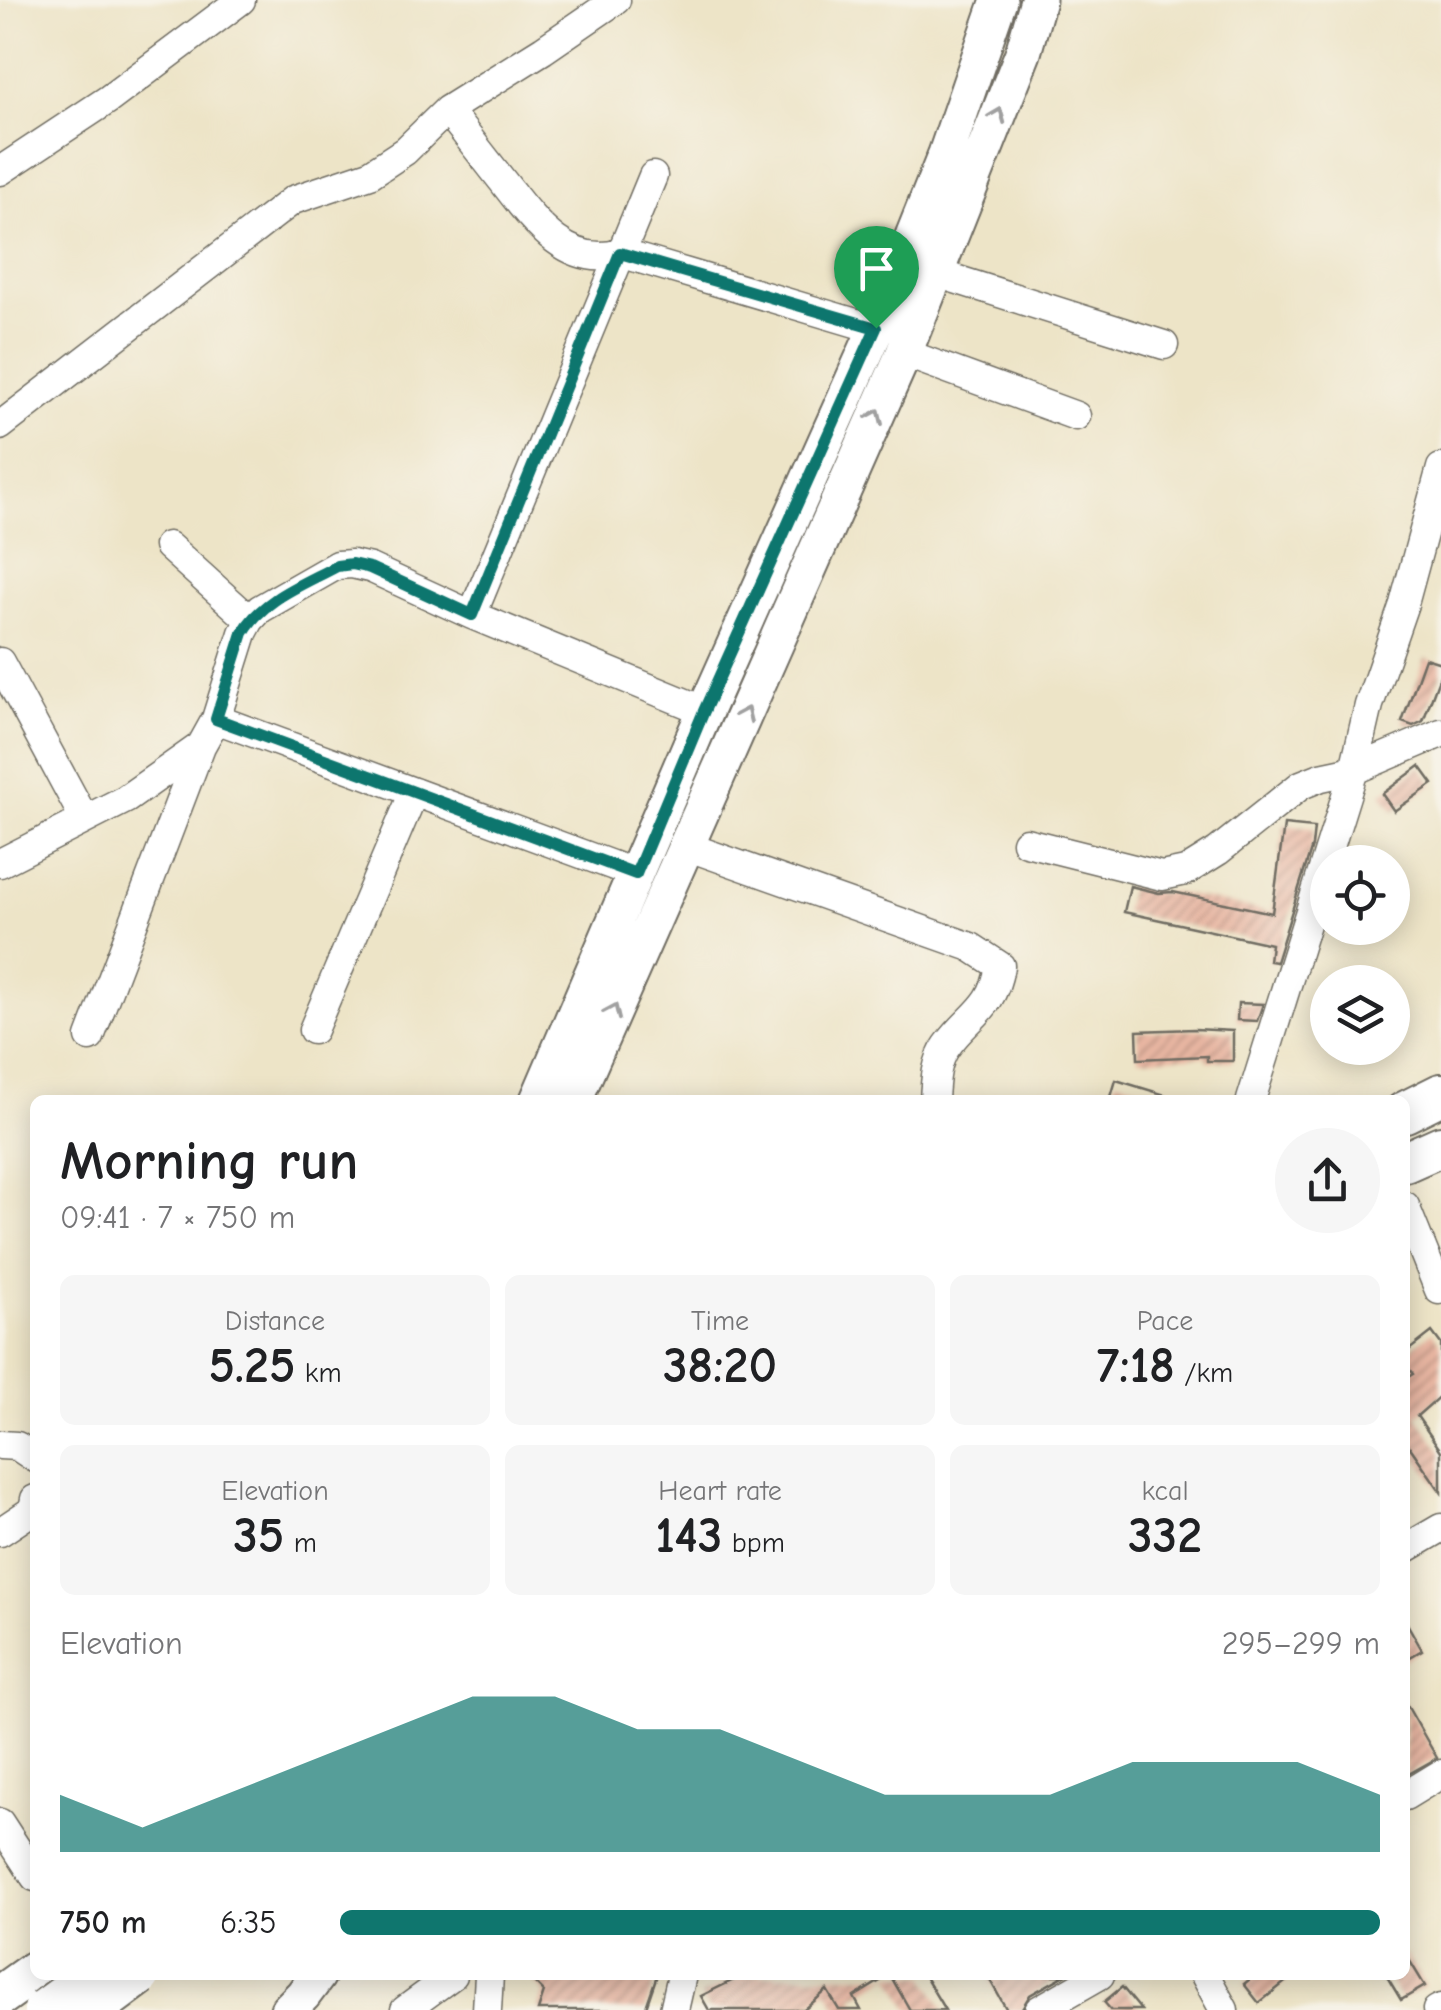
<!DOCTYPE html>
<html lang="en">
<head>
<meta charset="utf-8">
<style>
  :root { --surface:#fff; --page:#f6f6f6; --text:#202124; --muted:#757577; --accent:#0f766e }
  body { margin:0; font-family:"Comic Neue",sans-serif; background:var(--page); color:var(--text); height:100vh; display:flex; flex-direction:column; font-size:38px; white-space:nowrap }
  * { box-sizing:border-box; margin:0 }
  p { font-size:32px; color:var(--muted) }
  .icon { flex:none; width:55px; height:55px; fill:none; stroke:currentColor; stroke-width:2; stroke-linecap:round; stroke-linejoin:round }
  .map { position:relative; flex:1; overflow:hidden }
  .side { position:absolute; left:30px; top:1095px; width:1380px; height:885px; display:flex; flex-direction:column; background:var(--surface); border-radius:15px; box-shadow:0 5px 25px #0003 }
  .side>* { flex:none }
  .fabs { position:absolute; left:1310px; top:845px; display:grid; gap:20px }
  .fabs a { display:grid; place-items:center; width:100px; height:100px; border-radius:50%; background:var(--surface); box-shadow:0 5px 25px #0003; font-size:50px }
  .pin { position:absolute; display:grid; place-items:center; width:85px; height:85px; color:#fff; margin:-102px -42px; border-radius:50% 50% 50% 0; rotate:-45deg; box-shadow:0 0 10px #0007 }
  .pin .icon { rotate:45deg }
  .round { display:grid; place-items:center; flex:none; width:105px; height:105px; border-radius:52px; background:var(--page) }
  .head { display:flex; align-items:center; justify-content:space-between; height:170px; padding:0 30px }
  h1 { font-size:55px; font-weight:800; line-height:75px }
  .stats { display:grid; grid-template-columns:repeat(3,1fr); gap:15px; height:170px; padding:10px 30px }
  .stats div { display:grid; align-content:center; border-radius:15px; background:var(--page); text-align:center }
  .stats b { font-size:50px; font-weight:800 }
  .stats small { font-size:28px; font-weight:400 }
  .stats p { font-size:28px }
  .chart { height:280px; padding:20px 30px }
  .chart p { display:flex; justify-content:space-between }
  .chart svg { width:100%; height:180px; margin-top:10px; fill:var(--accent); opacity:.7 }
  ul { padding:0 30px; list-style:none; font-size:32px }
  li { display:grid; grid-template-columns:160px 120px 1fr; align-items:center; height:75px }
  li i { height:25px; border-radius:12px; background:var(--accent) }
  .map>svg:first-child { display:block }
  .building { fill:url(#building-hatch) }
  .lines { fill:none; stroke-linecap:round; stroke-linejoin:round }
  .minor-casing { stroke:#6f6c62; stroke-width:31 }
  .major-casing { stroke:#6f6c62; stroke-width:39 }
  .highway-casing { stroke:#6f6c62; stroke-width:44 }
  .minor { stroke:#fff; stroke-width:28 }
  .major { stroke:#fff; stroke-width:35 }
  .highway { stroke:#fff; stroke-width:40 }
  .highway-bridge-casing { stroke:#6f6c62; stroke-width:44; stroke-linecap:butt }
  .highway-bridge { stroke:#fff; stroke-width:40 }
  .oneway { stroke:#a0a0a0 }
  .route-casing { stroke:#fff; stroke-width:20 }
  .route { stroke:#0f766e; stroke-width:12 }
</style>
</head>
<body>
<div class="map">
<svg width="1441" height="2010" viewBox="0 0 1441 2010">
  <defs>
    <pattern id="building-hatch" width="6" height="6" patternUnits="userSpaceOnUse" patternTransform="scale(2.5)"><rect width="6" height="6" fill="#e8b6a2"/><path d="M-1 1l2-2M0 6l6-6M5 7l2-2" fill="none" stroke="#bc9484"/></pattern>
  </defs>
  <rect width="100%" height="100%" fill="#f7f3e8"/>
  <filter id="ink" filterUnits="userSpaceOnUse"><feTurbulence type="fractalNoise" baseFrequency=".01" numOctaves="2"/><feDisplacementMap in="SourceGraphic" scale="20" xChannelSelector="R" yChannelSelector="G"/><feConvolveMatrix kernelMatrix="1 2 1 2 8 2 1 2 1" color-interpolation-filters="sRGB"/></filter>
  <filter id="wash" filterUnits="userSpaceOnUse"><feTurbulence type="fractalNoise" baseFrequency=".0048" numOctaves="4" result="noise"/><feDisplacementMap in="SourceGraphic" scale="40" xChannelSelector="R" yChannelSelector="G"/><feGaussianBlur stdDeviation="2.25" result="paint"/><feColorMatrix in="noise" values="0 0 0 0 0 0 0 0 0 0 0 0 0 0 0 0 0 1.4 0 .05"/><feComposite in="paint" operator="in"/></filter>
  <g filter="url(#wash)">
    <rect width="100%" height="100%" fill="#ede4c7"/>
    <g id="blocks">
      <path class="building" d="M1425,658L1441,663V673L1423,721L1413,726L1402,722Z
        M1420,766L1433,784L1394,811L1382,794Z
        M1284,825L1314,828L1312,846L1276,962L1269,961L1271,944L1124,912L1130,886L1159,893L1173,892L1272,913Z
        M1238,1003L1263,1004L1257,1021L1237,1020Z
        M1195,1029L1233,1031V1061H1207V1056L1138,1059L1137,1031Z
        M1116,1080L1169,1096L1168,1100H1122L1111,1097Z
        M1432,1332L1441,1344V1395L1417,1416L1441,1451V1492L1405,1440V1379L1413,1374L1405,1364V1353Z
        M1405,1620L1422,1650L1405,1660Z
        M1405,1702L1437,1758L1405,1776Z
        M1405,1953L1425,1986L1401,2000L1386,1975H1405Z
        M527,1975H657L645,2010H538L544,1992Z
        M744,1975H924L945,2010H910L890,1975L854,1997L861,2010H839L827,1990L804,2010H709L701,1996Z
        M987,1975H1065L1030,1995L1021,2010H1007Z
        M1255,1975H1294L1259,2003L1244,1984Z
        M1122,1987L1141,2010H1111L1104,2002Z"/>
    </g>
  </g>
  <g filter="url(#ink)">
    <use href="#blocks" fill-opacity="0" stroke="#6f6c62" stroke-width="2.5"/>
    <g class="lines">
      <defs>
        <path id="minor" d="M447,110C465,133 483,156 501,179C530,216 566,270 620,253L876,329
          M0,171L109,99L241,0
          M936,273L1164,345
          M904,353L1076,416
          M0,426L293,200L370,174L405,151L447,110L543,50L616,0
          M168,546L250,620
          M472,615L653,176
          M0,662L84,818
          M216,719L636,874
          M1026,842L1162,876L1186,871L1218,851L1301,785L1321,777L1354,770L1441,733
          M686,846L971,947L1000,966C993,1010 970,1014 947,1046C936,1061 935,1081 934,1100
          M0,863L126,799L201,746
          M313,1030L414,792
          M90,1037L201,746L216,719L243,633L250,620L260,609L337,565L352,564L370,568L472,615L705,711
          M1251,1100L1354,770L1369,705L1404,604L1441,468
          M1405,1206L1439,1290
          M0,1445L17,1446L35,1458
          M0,1532L33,1510L35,1499
          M1405,1549L1441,1528
          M1405,1796L1441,1774
          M0,1823L35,1877
          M1205,1975L1224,2010
          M405,2010L453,1975
          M487,2010L489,1975
          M674,2010L682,1975
          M1039,2010L1100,1975
          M1437,2010L1441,2008"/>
        <path id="major" d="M538,1100L705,711L876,329L946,154L999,0
          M574,1100L904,353L1023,53L1038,0
          M288,2010L303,1995L318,1975"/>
        <path id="highway" d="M1405,1112L1441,1094
          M1405,1162L1441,1146
          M0,1996L35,1971"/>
      </defs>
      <use href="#minor" class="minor-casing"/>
      <use href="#major" class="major-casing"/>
      <use href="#highway" class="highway-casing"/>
      <use href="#minor" class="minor"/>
      <use href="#major" class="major"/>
      <use href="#highway" class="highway"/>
      <defs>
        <path id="highway-bridge" d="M44,2010L92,1975
          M93,2010L140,1975"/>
      </defs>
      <use href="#highway-bridge" class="highway-bridge-casing"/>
      <use href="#highway-bridge" class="highway-bridge"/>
    </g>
    <defs><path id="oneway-chevron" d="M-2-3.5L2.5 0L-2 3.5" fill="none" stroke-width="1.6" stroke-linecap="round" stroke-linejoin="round" transform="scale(2.5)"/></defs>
    <g class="oneway">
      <use href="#oneway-chevron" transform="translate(998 115) rotate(-68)"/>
      <use href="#oneway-chevron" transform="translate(876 416) rotate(-66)"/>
      <use href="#oneway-chevron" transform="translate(745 714) rotate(-66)"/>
      <use href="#oneway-chevron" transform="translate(613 1011) rotate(-66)"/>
    </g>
  </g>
  <g class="lines" filter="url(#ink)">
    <defs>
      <path id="route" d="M620,253L876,328L704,711L636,874L216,719L243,633C262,599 304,584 337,566L352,564L370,568L472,615Z"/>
    </defs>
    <use href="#route" class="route-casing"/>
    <use href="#route" class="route"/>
  </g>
</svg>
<div class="fabs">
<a><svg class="icon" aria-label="locate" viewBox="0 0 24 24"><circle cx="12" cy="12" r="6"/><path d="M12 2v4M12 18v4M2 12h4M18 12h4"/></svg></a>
<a><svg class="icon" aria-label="layers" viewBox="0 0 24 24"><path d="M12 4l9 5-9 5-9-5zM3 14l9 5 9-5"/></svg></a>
</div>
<div class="pin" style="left:876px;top:328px;background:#1e9e55"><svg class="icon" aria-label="arrive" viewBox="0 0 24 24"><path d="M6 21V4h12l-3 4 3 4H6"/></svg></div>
<section class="side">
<div class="head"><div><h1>Morning run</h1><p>09:41 · 7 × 750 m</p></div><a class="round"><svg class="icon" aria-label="share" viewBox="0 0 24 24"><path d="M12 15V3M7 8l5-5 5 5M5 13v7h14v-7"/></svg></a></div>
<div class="stats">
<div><p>Distance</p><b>5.25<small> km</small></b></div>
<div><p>Time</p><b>38:20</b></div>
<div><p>Pace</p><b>7:18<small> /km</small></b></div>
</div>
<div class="stats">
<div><p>Elevation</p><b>35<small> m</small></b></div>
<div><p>Heart rate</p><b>143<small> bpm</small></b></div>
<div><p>kcal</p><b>332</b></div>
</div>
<div class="chart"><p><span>Elevation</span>295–299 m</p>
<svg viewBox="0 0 160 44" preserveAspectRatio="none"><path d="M0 44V30L10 38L20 30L30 22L40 14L50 6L60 6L70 14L80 14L90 22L100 30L110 30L120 30L130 22L140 22L150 22L160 30V44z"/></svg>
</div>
<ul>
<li><b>750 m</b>6:35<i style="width:100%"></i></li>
</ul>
</section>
</div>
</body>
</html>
